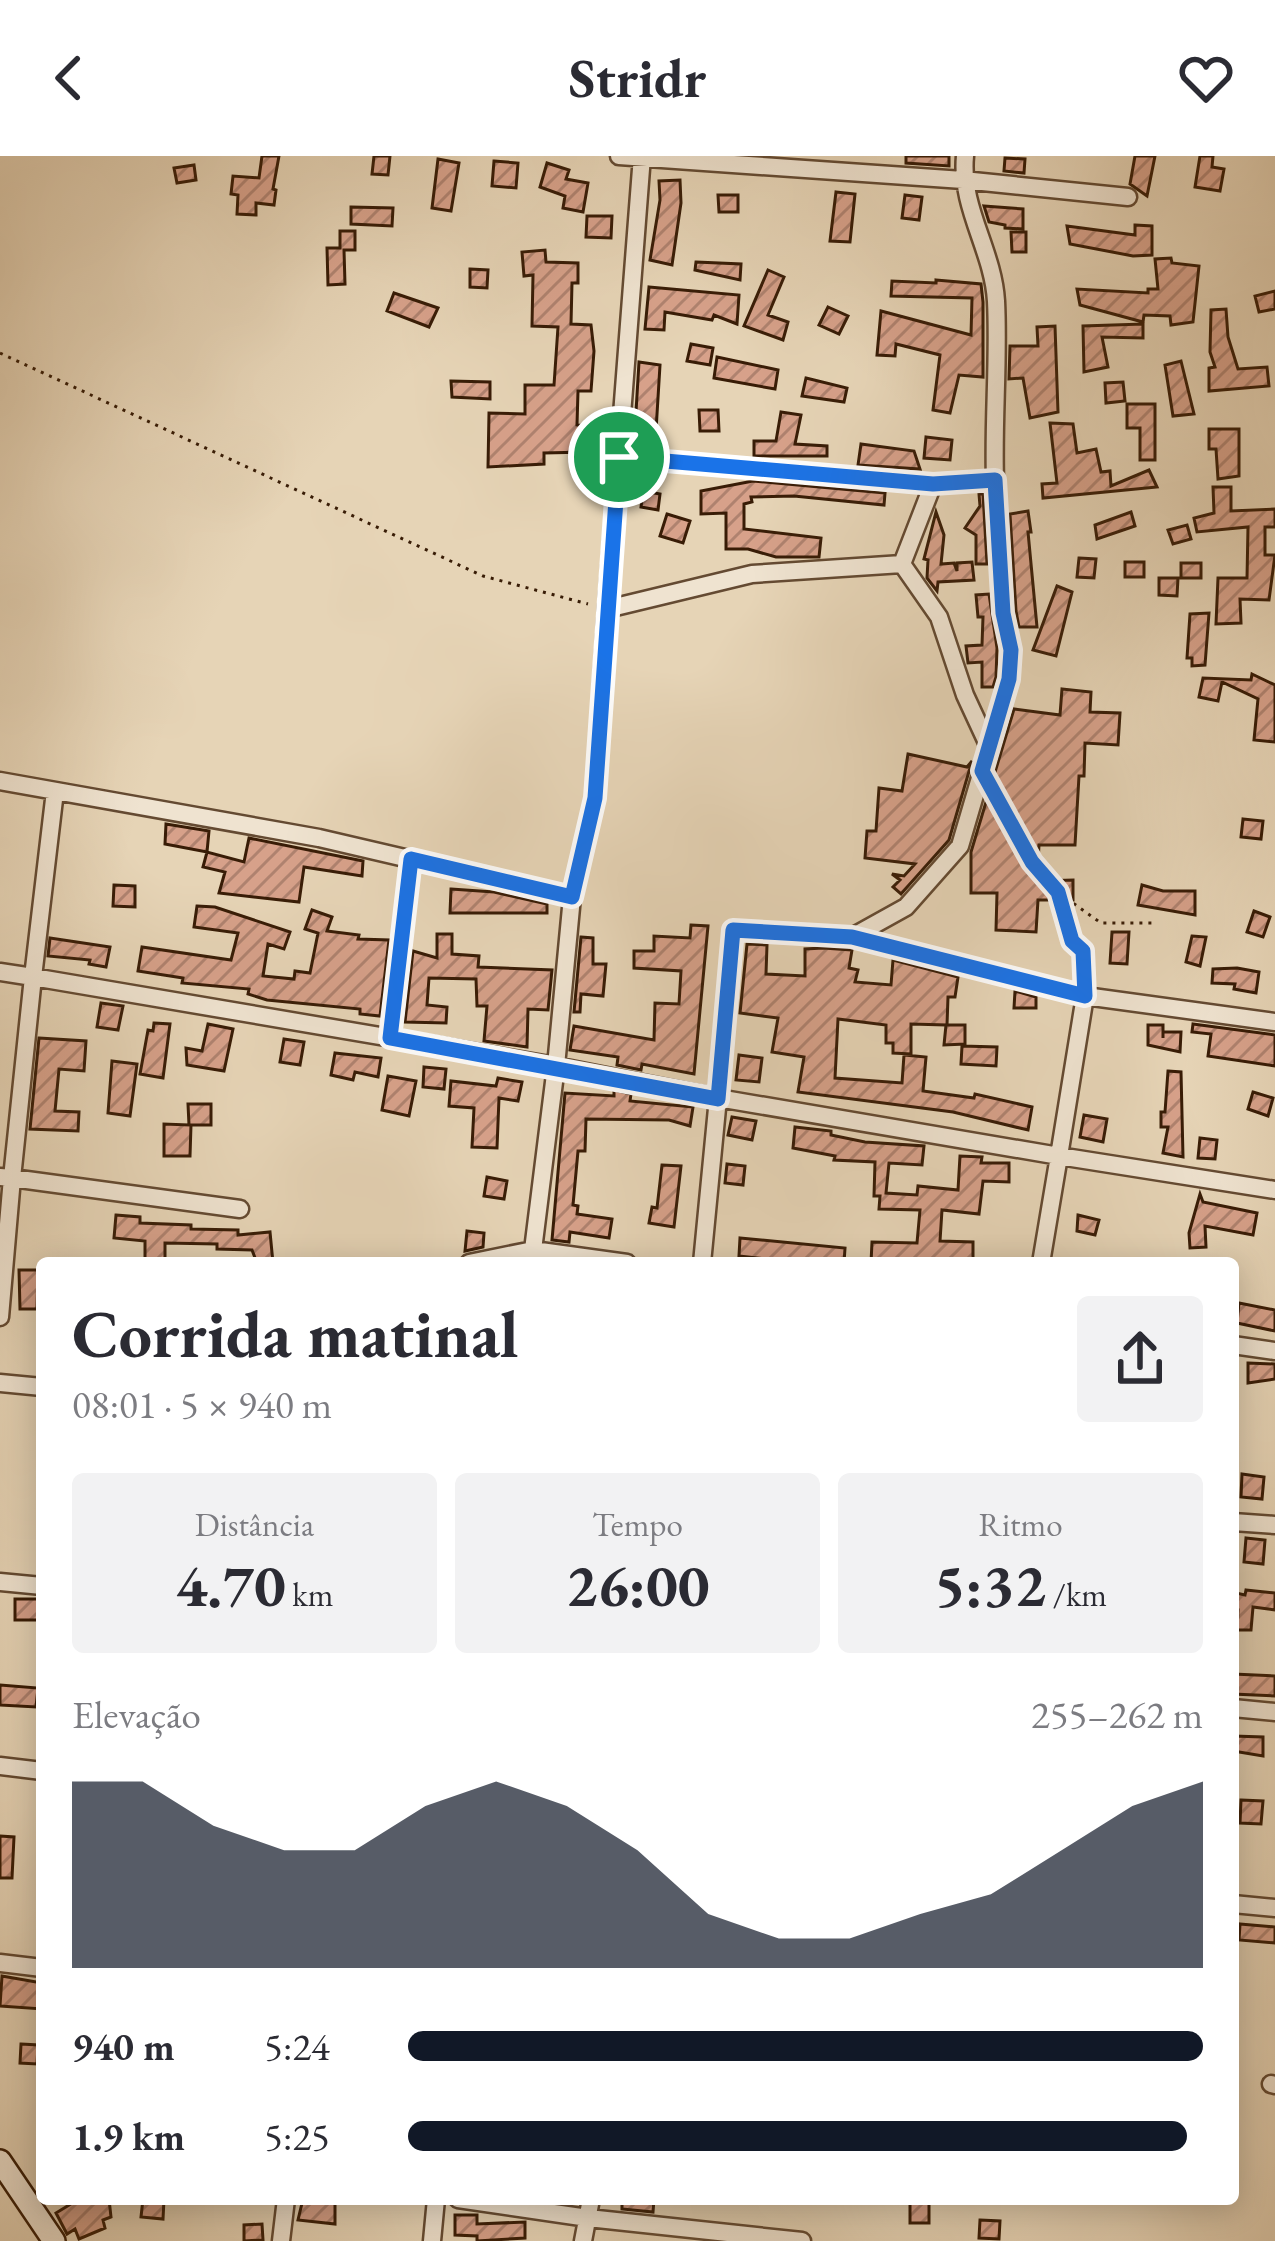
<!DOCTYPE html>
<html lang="pt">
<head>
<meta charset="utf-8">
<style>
  :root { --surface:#fff; --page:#f2f2f3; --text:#2b2b33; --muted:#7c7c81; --accent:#111827 }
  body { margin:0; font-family:"EB Garamond",serif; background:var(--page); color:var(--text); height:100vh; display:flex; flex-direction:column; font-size:45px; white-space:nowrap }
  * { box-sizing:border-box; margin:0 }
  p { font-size:39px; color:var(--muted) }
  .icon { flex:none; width:66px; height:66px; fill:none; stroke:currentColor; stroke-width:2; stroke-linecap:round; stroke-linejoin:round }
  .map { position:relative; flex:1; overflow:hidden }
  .panel { position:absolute; left:36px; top:1101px; width:1203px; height:948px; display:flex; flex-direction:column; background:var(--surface); border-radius:12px; box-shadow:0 6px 30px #0003 }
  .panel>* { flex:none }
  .pin { position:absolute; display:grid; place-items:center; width:102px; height:102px; color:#fff; margin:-51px; border:6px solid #fff; border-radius:50%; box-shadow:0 3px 12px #0007 }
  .round { display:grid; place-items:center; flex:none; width:126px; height:126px; border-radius:12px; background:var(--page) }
  .head { display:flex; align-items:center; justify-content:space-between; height:204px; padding:0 36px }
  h1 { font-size:66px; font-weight:700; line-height:90px }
  .stats { display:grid; grid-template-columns:repeat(3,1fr); gap:18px; height:204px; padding:12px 36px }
  .stats div { display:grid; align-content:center; border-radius:12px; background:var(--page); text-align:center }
  .stats b { font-size:60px; font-weight:700 }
  .stats small { font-size:33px; font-weight:400 }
  .stats p { font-size:33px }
  .chart { height:336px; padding:24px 36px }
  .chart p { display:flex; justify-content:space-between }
  .chart svg { width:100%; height:216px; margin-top:12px; fill:var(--accent); opacity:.7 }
  ul { padding:0 36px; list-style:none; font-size:39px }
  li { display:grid; grid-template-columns:192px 144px 1fr; align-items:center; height:90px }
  li i { height:30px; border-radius:15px; background:var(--accent) }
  header { display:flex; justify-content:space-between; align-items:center; height:156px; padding:0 36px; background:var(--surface); font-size:54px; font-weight:700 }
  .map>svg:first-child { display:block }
  .building { fill:url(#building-hatch); stroke:#381c06; stroke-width:3 }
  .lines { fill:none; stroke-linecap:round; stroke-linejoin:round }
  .minor-casing { stroke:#644a32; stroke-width:21 }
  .secondary-casing { stroke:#381c06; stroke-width:26 }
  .path { stroke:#381c06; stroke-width:3; stroke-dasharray:3 6; stroke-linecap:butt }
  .minor { stroke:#efe3d0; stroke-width:16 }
  .secondary { stroke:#efe3d0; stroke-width:21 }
  .route-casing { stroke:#fff; stroke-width:24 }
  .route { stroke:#1a73e8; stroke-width:15 }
</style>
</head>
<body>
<header><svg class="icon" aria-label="back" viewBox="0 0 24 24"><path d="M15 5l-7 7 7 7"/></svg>Stridr<svg class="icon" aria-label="heart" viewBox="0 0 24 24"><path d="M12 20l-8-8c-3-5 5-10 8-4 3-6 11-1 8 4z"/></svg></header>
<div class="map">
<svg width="1275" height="2085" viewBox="0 0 1275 2085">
  <defs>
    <pattern id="building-hatch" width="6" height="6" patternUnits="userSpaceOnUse" patternTransform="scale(3)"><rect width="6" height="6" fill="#d7a18a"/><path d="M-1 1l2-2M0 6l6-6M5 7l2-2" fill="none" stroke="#af826f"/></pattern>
  </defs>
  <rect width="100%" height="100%" fill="#e6d4b6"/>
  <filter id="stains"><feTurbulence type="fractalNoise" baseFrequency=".00167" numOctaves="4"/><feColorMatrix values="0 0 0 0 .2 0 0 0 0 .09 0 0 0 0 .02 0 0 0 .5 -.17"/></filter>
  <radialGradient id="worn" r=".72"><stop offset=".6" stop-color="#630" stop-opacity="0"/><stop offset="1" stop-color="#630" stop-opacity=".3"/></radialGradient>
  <path class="building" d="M262,0H279L273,33L276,34L274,49L256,47V59L237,58L238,39L231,38L233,20L259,22Z
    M374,0H390L388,19L372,18Z
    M906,0H949V10L906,7Z
    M1135,0H1155L1147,40L1130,28Z
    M1200,0H1213L1212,11L1224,13L1220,35L1195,31Z
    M1005,2L1025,3L1024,17L1004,15Z
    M438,3L459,7L451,55L432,52Z
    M494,5L518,7L516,32L492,30Z
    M547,7L569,14L566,23L588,27L583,56L563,52L565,40L540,31Z
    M194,9L196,24L177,27L174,12Z
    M680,24L681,47L672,109L650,104L660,44L659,25Z
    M836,36L855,38L850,86L830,85Z
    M718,39H738V56H719Z
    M905,39L922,41L919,64L902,62Z
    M984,50L1023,53V73L1005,72V69L989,66Z
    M351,51L393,52L392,70L351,68Z
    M587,60H612L611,82L586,81Z
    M1135,69L1152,70V99L1133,100L1070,88L1067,70L1135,79Z
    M340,75H355V94H344L345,128L328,129L327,92H340Z
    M1011,76H1026V96H1012Z
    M545,94L546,106L578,107V127H572L571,168L591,169L594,195L591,235H578L577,269L588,270L587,296L544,297V308L488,311L489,257L525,258V229H554L558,171L532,170L533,119L524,120L522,96Z
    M1171,102L1172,107L1199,110L1193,166L1171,169L1170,160L1144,159L1143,166L1080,149L1077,133L1148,137V133H1158L1155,103Z
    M696,106L741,108L740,124L695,114Z
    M470,113L488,114L487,132L470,131Z
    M768,114L784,121L768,159L788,166L783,184L744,170Z
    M936,124L981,128L983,146V221L959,219L950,257L933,254L940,199L896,188L895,200L877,199L881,155L971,179L972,142L891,140L892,125L936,127Z
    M649,131L739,139L737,168L714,159L712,164L665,156L664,174L645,173Z
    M1275,135V153L1259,156L1255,140Z
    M394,137L438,152L429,171L387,155Z
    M828,151L848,160L839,178L819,169Z
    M1226,153L1228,181L1238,213L1267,211L1269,230L1209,235V212L1215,211L1210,196L1211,154Z
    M1143,168V182L1102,181L1108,211L1084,216L1083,170Z
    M1055,170L1058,256L1030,262L1023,222L1009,223L1010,190H1038L1037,171Z
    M691,188L713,192L710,209L687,205Z
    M717,201L778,214L775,233L714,222Z
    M1181,205L1194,258L1173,260L1165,209Z
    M639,206L660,209L655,291L634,289Z
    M806,222L847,232L844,246L802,240Z
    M451,225L490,226V243L452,241Z
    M1123,226L1125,245L1106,247L1105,227Z
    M1127,248H1155V304H1140V272H1127Z
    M699,254H718L719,275H700Z
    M781,256L801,259L795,288L827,290V300H754V285H776Z
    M1050,267L1073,268L1077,297L1096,293L1101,316L1110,315L1111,330L1149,314L1157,331L1043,342L1042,328L1057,327Z
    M1209,273H1239V320L1218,323L1216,293H1209Z
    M926,281L952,284L950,304L924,302Z
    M861,288L914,295L920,313L858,309Z
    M753,325L885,337L884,349L794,340L751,341L752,346L744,348V373L821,382L819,401H776L748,393H726V357L701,358V335Z
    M1213,331H1231V355L1275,353V371H1265V399H1275L1269,444L1240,443L1241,467L1216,468L1218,422H1247L1248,371L1197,376L1194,362L1214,357Z
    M643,335L660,338L658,354L641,351Z
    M979,338H983L987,408H976V379L965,372L980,350Z
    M1028,355L1031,376H1028L1037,471H1019L1016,455L1010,358Z
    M936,356L944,379L941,408L954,407L957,415V407L972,406L974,424L938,426L937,435L927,422L928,404L924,403Z
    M1131,356L1135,370L1097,383L1095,369Z
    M667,358L690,365L683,387L660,380Z
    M1187,369L1191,383L1173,388L1168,374Z
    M1079,402L1096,403L1094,422L1077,421Z
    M1125,406H1144V421H1125Z
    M1181,407H1201V422H1181Z
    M1159,422H1178L1177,440L1159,439Z
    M1057,430L1072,436L1056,500L1033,494Z
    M989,438L997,492L996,521L993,531H982V506L968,507L966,490L982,489L983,461H978L976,439Z
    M1209,457L1205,509L1192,510V502H1187L1190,458Z
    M1252,518L1275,529V586L1254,584L1258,543L1222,526L1218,545L1199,541L1203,522L1251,524Z
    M1062,533L1091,536L1090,556L1120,557L1118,589L1085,587L1084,620H1079L1075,689H1039L1037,725L1073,724V744H1038L1036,776L996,774L997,737H971V696L1014,553L1060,559Z
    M908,598L967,611L972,605L949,684L901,738L893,731L900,724L892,718L904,720L915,708L865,702L867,675H876L879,632L902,635Z
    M1243,663L1263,665L1261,683L1241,681Z
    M166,668L209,675L207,696L165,688Z
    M249,682L363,705L362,720L304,711L299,746L219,737L225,716L203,711L207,696L244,706Z
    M114,729L135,730V751L113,750Z
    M1142,729L1163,735H1195V759L1138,749Z
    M451,733L494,736L547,748V757H450Z
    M197,750L215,751L290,776L284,793L268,788L263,820L294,823L295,815L310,817L318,777L305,773L312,754L332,761L327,775L359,779L358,783L389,784L380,860L360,858V853L267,844L248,838L249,833L182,827L183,822L138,815L142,791L231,804L238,777L194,771Z
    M1254,755L1270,761L1263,781L1247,776Z
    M691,769L708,770L694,918L642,908L641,914L617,909L618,901L570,894L574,870L654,884L655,847L679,848L681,815L634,812V795H654V780L690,782Z
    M1112,776H1129L1127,808L1110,807Z
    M437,778H452V798L479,800L478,811L552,814L548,854L528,853L527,891L484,885L487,850H477L476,823L429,822L427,849L447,851L446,867L405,866L413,795L437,802Z
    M1192,780L1206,781L1200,810L1186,806Z
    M581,781L593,782V808H606L603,840L581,838L580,856H574Z
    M50,782L110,791L106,811L89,808L90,804L48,800Z
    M747,788L767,789L766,818L805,820V793L823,792L852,794L849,812L858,814L855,826L891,829L893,804L958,821L955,841H948L947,869H965V888L944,889L946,869L911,868V898L893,897V887H886V869L838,863L835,922L902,927L904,899L926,901L923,935L974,942L975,938L1032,951L1028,974L953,956L798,936L804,901L772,896L778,862L740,857Z
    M1237,812L1259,816L1256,837L1234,833L1235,828L1212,827L1213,813Z
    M1015,835L1036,841V852H1014Z
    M101,847L123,850L118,874L97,871Z
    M154,867L170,868L163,922L140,918L148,874L153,875Z
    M208,868L233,873L224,915L187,909L186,892L202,895Z
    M1193,868L1275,879V910L1208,900L1211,878L1192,876Z
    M1148,869H1163V882V876H1181L1180,896L1148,889Z
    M39,882L86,885L84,915L59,913L55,955L79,956L78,975L30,973Z
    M284,883L304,886L300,909L280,906Z
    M962,890L997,891L996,910L961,908Z
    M335,897L381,902L378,921L355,916L353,924L331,919Z
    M739,899L762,902L759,926L736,924Z
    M112,905L137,908L130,960L108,957Z
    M424,911L446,913L444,933L423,931Z
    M1168,915L1181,916L1183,1001L1163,997L1168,971H1161V956H1165Z
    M388,920L416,925L409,960L382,954Z
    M498,922L522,926L518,945L499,942L497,992L472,991L474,952L449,950L451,925L496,930Z
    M614,934L631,938L630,945L693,951L690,970L669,964L586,963L585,995H578L573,1049L578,1050L577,1058L612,1063L609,1082L570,1076L569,1086L552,1084L565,937L614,940Z
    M1253,936L1273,942L1268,960L1248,953Z
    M188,948H211V969H191L190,1000H164V968L189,969Z
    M1084,959L1107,963L1103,986L1080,981Z
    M732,961L756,965L752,984L728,979Z
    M795,971L831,975V979L865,986L924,990L922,1009L889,1007L886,1037L917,1039L918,1030L958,1034L960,1000L982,1001L981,1007H1009V1026L983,1025L979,1058L942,1054L940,1085L973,1086V1103L871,1107L872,1086L917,1087L920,1054L879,1053L880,1040H874L875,1006L834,1004L835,1000L793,992Z
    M1200,982L1217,984L1215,1003L1198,1002Z
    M727,1008L745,1010L743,1029L725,1027Z
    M662,1009L681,1010L674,1071L649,1067L652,1051L657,1052Z
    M487,1021L507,1025L504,1043L484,1040Z
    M1200,1038L1203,1046L1257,1057L1253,1079L1205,1070L1206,1091L1190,1092L1189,1077Z
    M116,1059L140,1061V1067L191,1069V1073L238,1074V1079L270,1076L273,1107H257L252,1094L217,1093V1088L165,1087V1107H145V1085L114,1082Z
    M1078,1059L1099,1064L1095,1079L1077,1075Z
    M467,1075L484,1077L483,1091L465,1095Z
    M740,1082L845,1092L844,1107H800L739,1100Z
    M19,1114H38L37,1153H20Z
    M1239,1147L1275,1154V1175L1237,1167Z
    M1248,1207L1275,1208V1223L1248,1227Z
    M1242,1318L1264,1321L1262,1343L1241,1341Z
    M1246,1382L1265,1384L1263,1408L1244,1406Z
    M1246,1434L1275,1437V1454L1253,1451L1251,1474H1237L1238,1454H1233L1236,1437L1245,1439Z
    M15,1443H42V1464H15Z
    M1233,1518L1275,1520V1540L1233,1538Z
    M0,1529L38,1532L36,1551L0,1549Z
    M1233,1580L1263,1581V1600L1233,1595Z
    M1241,1644L1263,1645L1261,1668L1240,1667Z
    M0,1680L14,1681L12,1722H0Z
    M1240,1768L1275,1771V1787L1239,1784Z
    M2,1820L42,1827V1853L0,1850Z
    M21,1888L38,1889L37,1908L20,1907Z
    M79,2043H109L111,2061L103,2064L105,2072L79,2083L75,2073L67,2078L56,2057Z
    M143,2043H164L163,2063L141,2061Z
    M303,2043H335V2068L298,2064Z
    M622,2043H654L653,2056L622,2053Z
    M910,2045L929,2046V2067H910Z
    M455,2059H477V2068L525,2066V2082L477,2085V2080L455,2079Z
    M980,2064L1000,2065L999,2083L979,2082Z
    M262,2068L263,2084L244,2085V2069Z"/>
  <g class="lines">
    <defs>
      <path id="minor" d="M619,0L963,24L1128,41
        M965,0C960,52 993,94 996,145C999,204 993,264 995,324
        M619,301L933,328L995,324L1003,457L1011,494L1009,523L960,690L906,751L852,781
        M902,408L939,461L965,539L990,593
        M607,453L642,0
        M0,625L319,682L572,741L556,910L718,942L702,1107
        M55,635L33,821L556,910L533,1094L469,1107
        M572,741L595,642L607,453L752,418L902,408L933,328
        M0,816L33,821L12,1022L240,1053
        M1275,866L1085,840L1059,1000L1275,1034
        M390,882L411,703
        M0,1021L12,1022L0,1161
        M531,1107L533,1094L627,1107
        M1041,1107L1059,1000L718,942L733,774L852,781L1085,840
        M1233,1189L1275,1195
        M0,1227L42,1231
        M1233,1366L1275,1369
        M0,1426L42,1430
        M1233,1552L1275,1556
        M0,1610L42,1615
        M1233,1748L1275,1752
        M0,1807L42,1812
        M1271,1928L1275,1929
        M458,2043L588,2062L802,2085
        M281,2085L286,2043
        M432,2085L436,2043
        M583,2085L591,2043"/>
      <path id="secondary" d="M0,2005L54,2085"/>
    </defs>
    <use href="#minor" class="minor-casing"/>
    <use href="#secondary" class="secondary-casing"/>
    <path class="path" d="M0,197L483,420L588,448
      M996,637L1032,706L1058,736L1071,785L1083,795L1085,823
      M1059,737L1101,767H1153"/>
    <use href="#minor" class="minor"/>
    <use href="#secondary" class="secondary"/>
  </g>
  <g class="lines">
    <defs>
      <path id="route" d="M619,301L933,328L995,324L1003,457L1011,494L1009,523L982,615L1032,706L1058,736L1072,785L1083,795L1085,840L852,781L733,774L718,943L390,882L411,703L572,741L595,642Z"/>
    </defs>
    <use href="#route" class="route-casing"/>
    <use href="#route" class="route"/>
  </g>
  <rect width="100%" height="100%" filter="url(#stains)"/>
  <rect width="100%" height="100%" fill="url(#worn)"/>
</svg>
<div class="pin" style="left:619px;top:301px;background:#1e9e55"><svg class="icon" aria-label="arrive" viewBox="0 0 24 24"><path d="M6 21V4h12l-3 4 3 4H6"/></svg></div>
<section class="panel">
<div class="head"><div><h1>Corrida matinal</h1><p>08:01 · 5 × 940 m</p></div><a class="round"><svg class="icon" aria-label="share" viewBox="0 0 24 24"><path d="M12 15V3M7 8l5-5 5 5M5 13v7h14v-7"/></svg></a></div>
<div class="stats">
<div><p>Distância</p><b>4.70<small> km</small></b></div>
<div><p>Tempo</p><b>26:00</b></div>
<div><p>Ritmo</p><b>5:32<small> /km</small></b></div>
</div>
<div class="chart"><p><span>Elevação</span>255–262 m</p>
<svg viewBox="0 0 160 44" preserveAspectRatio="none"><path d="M0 44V6L10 6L20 15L30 20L40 20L50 11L60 6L70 11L80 20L90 33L100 38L110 38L120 33L130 29L140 20L150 11L160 6V44z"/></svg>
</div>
<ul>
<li><b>940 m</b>5:24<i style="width:100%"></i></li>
<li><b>1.9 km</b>5:25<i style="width:98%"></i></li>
</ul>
</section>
</div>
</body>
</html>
